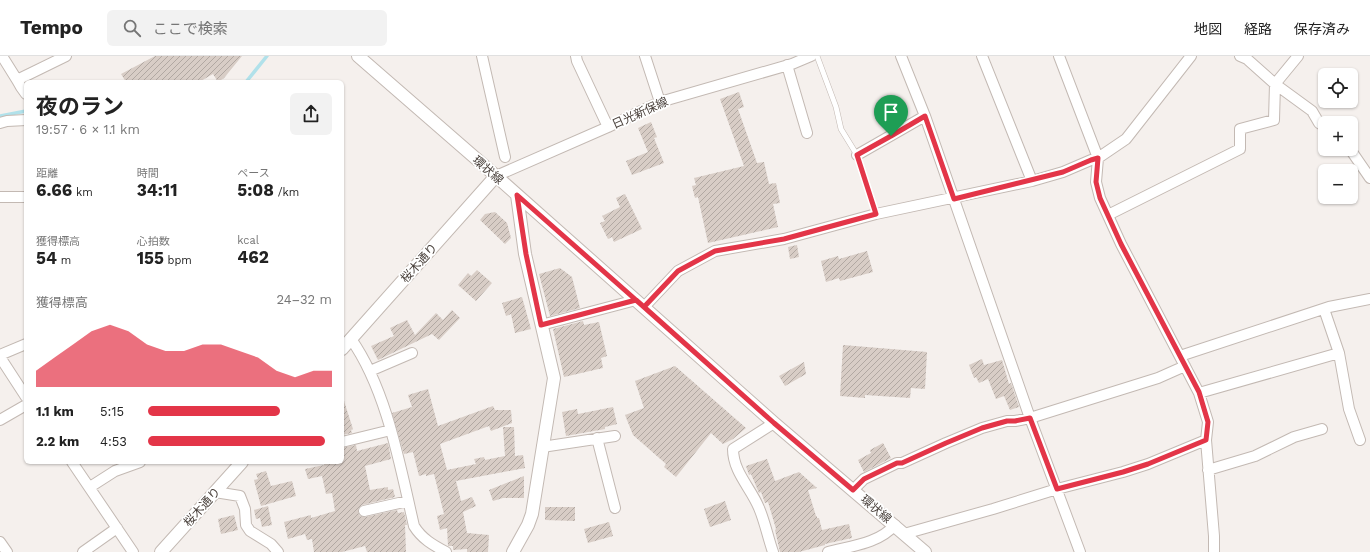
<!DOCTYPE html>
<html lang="ja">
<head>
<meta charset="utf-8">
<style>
  :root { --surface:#fff; --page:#f2f2f2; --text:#222; --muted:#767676; --line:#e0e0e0; --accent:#e33548 }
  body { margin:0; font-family:"Work Sans","Noto Sans JP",sans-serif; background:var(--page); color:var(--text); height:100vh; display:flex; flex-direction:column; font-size:15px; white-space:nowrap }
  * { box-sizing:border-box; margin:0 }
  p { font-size:13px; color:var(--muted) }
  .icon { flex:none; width:22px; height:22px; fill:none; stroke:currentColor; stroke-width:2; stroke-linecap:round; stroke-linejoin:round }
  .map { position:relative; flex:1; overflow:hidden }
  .drawer { position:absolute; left:24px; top:24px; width:320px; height:384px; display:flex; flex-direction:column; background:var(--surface); border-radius:6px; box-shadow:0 1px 3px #0004 }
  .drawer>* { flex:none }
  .tools { position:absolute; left:1318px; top:12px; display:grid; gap:8px }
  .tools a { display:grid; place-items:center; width:40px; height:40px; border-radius:6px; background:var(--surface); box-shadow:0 1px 3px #0004; font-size:20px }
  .pin { position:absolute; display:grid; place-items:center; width:34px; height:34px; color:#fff; margin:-41px -17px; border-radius:50% 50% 50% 0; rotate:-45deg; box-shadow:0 0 4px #0007 }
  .pin .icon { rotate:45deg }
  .round { display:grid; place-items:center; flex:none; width:42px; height:42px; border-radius:6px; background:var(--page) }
  .overview { display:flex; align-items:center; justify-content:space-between; height:68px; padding:0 12px }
  h1 { font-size:22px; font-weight:700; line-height:30px }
  .metrics { display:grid; grid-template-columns:repeat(3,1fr); gap:6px; height:68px; padding:4px 12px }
  .metrics div { display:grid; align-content:center }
  .metrics b { font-size:17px; font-weight:700 }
  .metrics small { font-size:11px; font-weight:400 }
  .metrics p { font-size:11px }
  .chart { height:112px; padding:8px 12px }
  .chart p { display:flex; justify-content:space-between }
  .chart svg { width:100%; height:72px; margin-top:4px; fill:var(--accent); opacity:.7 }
  ul { padding:0 12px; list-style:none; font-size:13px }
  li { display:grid; grid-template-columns:64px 48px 1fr; align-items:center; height:30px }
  li i { height:10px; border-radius:5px; background:var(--accent) }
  header { display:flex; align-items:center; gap:24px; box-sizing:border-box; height:56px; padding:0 20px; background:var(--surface); border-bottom:1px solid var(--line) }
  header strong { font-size:19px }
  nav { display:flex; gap:22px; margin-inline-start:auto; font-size:14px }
  .search { width:280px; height:36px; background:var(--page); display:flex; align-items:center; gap:10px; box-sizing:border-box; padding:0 14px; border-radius:6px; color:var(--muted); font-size:15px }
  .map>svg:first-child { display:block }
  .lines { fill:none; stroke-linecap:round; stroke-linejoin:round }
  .stream { stroke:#b1e1ea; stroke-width:3.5 }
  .building { fill:url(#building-hatch) }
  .service-casing { stroke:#c3b9b3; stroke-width:6 }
  .minor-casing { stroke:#c3b9b3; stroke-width:12 }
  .tertiary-casing { stroke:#c3b9b3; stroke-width:14 }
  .service { stroke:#fff; stroke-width:5 }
  .minor { stroke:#fff; stroke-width:10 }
  .tertiary { stroke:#fff; stroke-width:12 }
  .route-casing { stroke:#fff; stroke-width:8 }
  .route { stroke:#e33548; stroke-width:5 }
  .labels { text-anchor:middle; stroke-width:3.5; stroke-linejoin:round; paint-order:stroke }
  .street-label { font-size:12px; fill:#49403b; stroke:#fff }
</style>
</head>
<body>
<header>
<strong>Tempo</strong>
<div class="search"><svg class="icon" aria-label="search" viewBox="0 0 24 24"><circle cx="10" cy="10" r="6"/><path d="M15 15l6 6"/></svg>ここで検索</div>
<nav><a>地図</a><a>経路</a><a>保存済み</a></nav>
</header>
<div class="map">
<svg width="1370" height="496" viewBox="0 0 1370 496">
  <defs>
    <pattern id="building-hatch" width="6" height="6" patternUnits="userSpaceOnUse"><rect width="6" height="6" fill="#d8cdc6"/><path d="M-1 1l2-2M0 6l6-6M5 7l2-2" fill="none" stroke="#b1a8a2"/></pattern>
  </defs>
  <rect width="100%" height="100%" fill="#f5f0ed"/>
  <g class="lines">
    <path class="stream" d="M246,26L267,0
      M0,60L26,55"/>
  </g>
  <path class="building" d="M155,0H242L224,22L218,26L213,18L199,26H126L121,18Z
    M739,36L744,51L738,53L757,107L764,106L769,128L776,127L780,147L773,148L778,171L708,187L698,141L695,142L692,130L696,129L694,122L744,110L720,43Z
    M651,66L657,81L654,82L664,107L632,119L626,105L648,96L638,72Z
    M625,138L642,173L614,186L612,181L608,183L600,167L605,165L602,160L620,151L616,142Z
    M495,156L507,167L511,182L505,188L480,164L485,158Z
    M797,189L799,201L790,203L788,191Z
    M867,195L873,216L840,225L839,222L826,226L821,205L838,200L839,203Z
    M560,212L572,221L580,252L550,260L539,218Z
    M477,214L492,227L476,245L458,229L468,217L471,220Z
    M522,241L531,273L515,277L511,258L506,260L502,247Z
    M452,254L460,262L439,284L432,278L378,304L371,290L394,280L390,272L407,264L415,279L436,257L443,264Z
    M583,265L584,269L599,266L607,300L601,302L603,312L564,321L553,273Z
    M843,289L927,296L925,333L911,332L910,342L865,339V342L840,340Z
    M982,303L984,309L1002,304L1009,328L1011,327L1019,351L1010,354L1004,340L996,343L988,323L979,327L976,321L974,322L969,309Z
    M804,306L806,318L785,330L779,320Z
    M675,310L746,372L733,383L723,388L711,377L676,421L664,411L666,408L633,379L625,359L644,352L635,325Z
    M428,333L438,370L493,350L495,354H511L512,367L491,375L489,370L440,388L447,414L476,408L474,403L484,401L485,404L505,400L503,371H514L515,400L523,399L525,412L456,425L461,445L472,441L476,450L463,456L467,477L489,479L488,496H467V493L453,494V490H448L447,472L440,474L437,460L444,458L434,418L426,420V418L419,420L413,396L404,398L392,357L412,351L408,339Z
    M344,345L353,373L351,374L352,377L342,379V346Z
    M613,351L617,368L605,371V373L566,380L562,356L577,353L578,358Z
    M388,387L391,403L365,410L370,434L388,431V434L393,433L395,441L362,449L358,453V456L360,460L365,461L397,454L398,457L404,456L407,469H405L406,496H367L365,490L342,496H314L312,483L307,484L305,478L288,483L284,466L311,459V462L335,455L332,437L326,438L322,420L308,423L305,413L324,409V406H342V392L356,389L357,395Z
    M883,387L891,402L864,416L858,404L871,397L870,394Z
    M767,403L775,425L799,416L817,432L808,434L816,460H817V462H819L822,474L849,468L852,482L825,488V489L799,496H780L775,474L776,473L768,446L765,447L761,436L759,437L751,418L749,419L746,410Z
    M266,415L271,430L292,425L296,440L261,450L254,424L258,423L256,418Z
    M524,420V442H503L493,445L489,434Z
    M725,445L731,464L710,471L704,453Z
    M268,450L272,469L262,471L260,462L256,463L254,454Z
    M545,451H575V465L545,464Z
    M234,459L238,474L221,478L218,463Z
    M609,466L613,480L588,487L584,473Z"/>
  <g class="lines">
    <defs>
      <path id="service" d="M817,0L836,51L841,73L857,99L876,158"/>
      <path id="minor" d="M2,0L17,24L21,31L26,38
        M482,0L505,101
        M576,0L577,5L608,71
        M645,0L660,46
        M901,0L925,60L1030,362L1080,496
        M982,0L1032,125
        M1059,0L1098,102L1096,126L1100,142L1121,188L1199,337L1208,366L1206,384L1214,480V496
        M1240,0L1247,3L1275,28L1312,55L1319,67L1325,71
        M787,9L807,77
        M17,24L66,0
        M0,67L7,65L26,64
        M1350,93L1370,122
        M857,99L925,60
        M496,120L608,71L660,46L792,8L811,0
        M0,141H26
        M1108,159L1240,93V73L1274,64L1275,28L1298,0
        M644,251L678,215L715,195L784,183L876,158L1032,125L1063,116L1091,104L1098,102L1126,83L1191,0
        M1324,253L1339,297L1349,353L1360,384
        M541,269L636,244
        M351,283C387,334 400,410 414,470C422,483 433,489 446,496
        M0,299L26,288
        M1180,300L1329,251L1370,243
        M0,301L26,341
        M370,315L412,297
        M1199,337L1339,297
        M0,364L26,349
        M597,382L615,452
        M342,386L391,374
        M542,391L615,380
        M72,406L133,496
        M1208,414L1255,400L1294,381L1322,373
        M90,431L115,415L140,406
        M853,434L864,423L897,407H902L946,387L982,372L1007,365H1015L1030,362L1158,322L1185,310
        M215,436L240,440L245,453L246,469L250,475L271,488L278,496
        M364,455L408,445
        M904,478L993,453L1057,433L1123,416L1148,408L1206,384
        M0,486L7,496
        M83,496L117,472
        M773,496C768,482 765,466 759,452C751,432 733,416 733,393L774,367
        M828,496C851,490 878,488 895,469"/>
      <path id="tertiary" d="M358,0L496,120L774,367L925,496
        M342,293L496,120
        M161,496L242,406
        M513,496L528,469L532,458L554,322L525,198L517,139"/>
    </defs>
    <use href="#service" class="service-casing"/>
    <use href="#minor" class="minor-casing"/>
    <use href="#tertiary" class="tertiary-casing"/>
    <use href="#service" class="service"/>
    <use href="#minor" class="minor"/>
    <use href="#tertiary" class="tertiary"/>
  </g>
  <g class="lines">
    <defs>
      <path id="route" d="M891,80L857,99L876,158L784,183L715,195L678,215L644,251L636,244L541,269L526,198L517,139L636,244L644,251L774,367L853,434L864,423L897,407H902L946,387L982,372L1007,365H1015L1030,362L1057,433L1123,416L1148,408L1206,384L1208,366L1199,336L1121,188L1100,142L1096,126L1098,102L1091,104L1063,116L954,143L925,60L891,80"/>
    </defs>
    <use href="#route" class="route-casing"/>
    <use href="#route" class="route"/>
  </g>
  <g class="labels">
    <g class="street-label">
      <text transform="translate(640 57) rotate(-24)" y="4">日光新保線</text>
      <text transform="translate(488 114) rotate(41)" y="4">環状線</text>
      <text transform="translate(419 207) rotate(-48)" y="4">桜木通り</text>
      <text transform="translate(202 451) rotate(-48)" y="4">桜木通り</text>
      <text transform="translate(876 453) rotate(40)" y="4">環状線</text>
    </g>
  </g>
</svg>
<div class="tools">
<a><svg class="icon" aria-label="locate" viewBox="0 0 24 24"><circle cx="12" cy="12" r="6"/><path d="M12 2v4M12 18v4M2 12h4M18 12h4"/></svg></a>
<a>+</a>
<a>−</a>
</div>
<div class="pin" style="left:891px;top:80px;background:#1e9e55"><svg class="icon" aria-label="arrive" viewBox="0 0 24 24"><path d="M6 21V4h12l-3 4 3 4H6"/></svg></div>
<section class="drawer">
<div class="overview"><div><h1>夜のラン</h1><p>19:57 · 6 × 1.1 km</p></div><a class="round"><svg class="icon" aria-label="share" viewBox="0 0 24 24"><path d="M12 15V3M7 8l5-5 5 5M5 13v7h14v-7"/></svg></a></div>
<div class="metrics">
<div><p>距離</p><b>6.66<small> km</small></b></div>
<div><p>時間</p><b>34:11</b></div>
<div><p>ペース</p><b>5:08<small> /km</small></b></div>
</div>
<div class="metrics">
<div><p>獲得標高</p><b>54<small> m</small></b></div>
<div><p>心拍数</p><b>155<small> bpm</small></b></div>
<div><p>kcal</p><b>462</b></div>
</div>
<div class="chart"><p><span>獲得標高</span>24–32 m</p>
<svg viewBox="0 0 160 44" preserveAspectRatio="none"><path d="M0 44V34L10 26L20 18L30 10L40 6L50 10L60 18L70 22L80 22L90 18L100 18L110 22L120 26L130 34L140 38L150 34L160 34V44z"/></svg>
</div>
<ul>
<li><b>1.1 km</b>5:15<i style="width:72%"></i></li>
<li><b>2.2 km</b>4:53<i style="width:96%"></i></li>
</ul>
</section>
</div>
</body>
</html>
